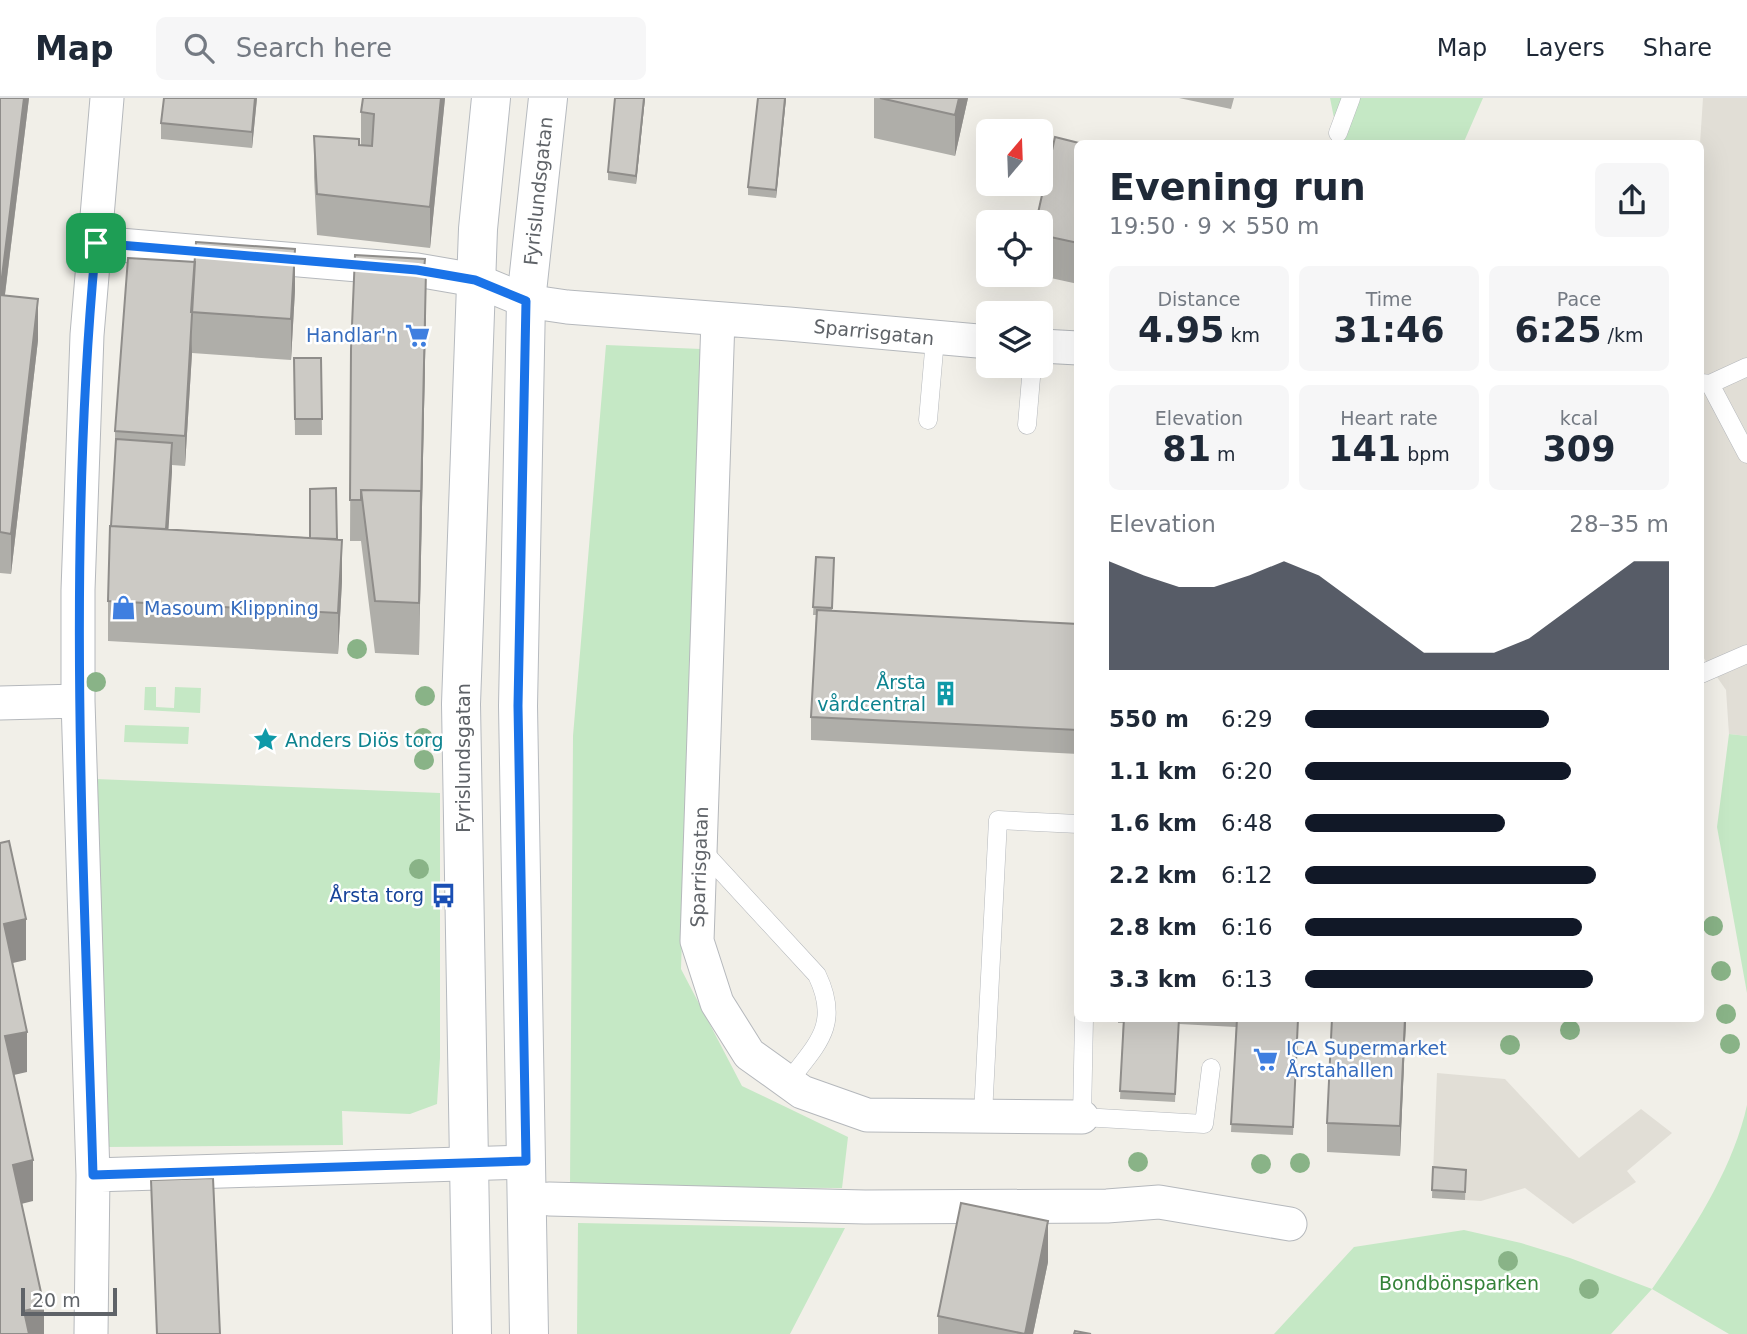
<!DOCTYPE html>
<html lang="en">
<head>
<meta charset="utf-8">
<style>
  :root { --surface:#fff; --page:#f6f6f7; --text:#1f2937; --muted:#747a83; --line:#e0e1e3; --accent:#111827 }
  body { margin:0; font-family:"DejaVu Sans",sans-serif; background:var(--page); color:var(--text); height:100vh; display:flex; flex-direction:column; font-size:26px; white-space:nowrap }
  * { box-sizing:border-box; margin:0 }
  p { font-size:23px; color:var(--muted) }
  .icon { flex:none; width:38px; height:38px; fill:none; stroke:currentColor; stroke-width:2; stroke-linecap:round; stroke-linejoin:round }
  .map { position:relative; flex:1; overflow:hidden }
  .sheet { position:absolute; left:1074px; top:42px; width:630px; height:882px; display:flex; flex-direction:column; background:var(--surface); border-radius:10px; box-shadow:0 7px 28px #0002 }
  .sheet>* { flex:none }
  .needle { width:46px; rotate:19deg }
  .controls { position:absolute; left:976px; top:21px; display:grid; gap:14px }
  .controls a { display:grid; place-items:center; width:77px; height:77px; border-radius:10px; background:var(--surface); box-shadow:0 7px 28px #0002; font-size:35px }
  .scale { position:absolute; left:21px; bottom:18px; width:96px; box-sizing:border-box; padding-left:7px; border:4px solid #5f6368; border-top:0; font-size:19px; line-height:24px; white-space:nowrap; color:#5f6368; -webkit-text-stroke:5px #fff; paint-order:stroke }
  .pin { position:absolute; display:grid; place-items:center; width:60px; height:60px; color:#fff; margin:-30px; border-radius:14px; box-shadow:0 4px 10px #0006 }
  .round { display:grid; place-items:center; flex:none; width:74px; height:74px; border-radius:10px; background:var(--page) }
  .overview { display:flex; align-items:center; justify-content:space-between; height:119px; padding:0 35px }
  h1 { font-size:38px; font-weight:700; line-height:52px }
  .stats { display:grid; grid-template-columns:repeat(3,1fr); gap:10px; height:119px; padding:7px 35px }
  .stats div { display:grid; align-content:center; border-radius:10px; background:var(--page); text-align:center }
  .stats b { font-size:35px; font-weight:700 }
  .stats small { font-size:19px; font-weight:400 }
  .stats p { font-size:19px }
  .chart { height:196px; padding:14px 35px }
  .chart p { display:flex; justify-content:space-between }
  .chart svg { width:100%; height:126px; margin-top:7px; fill:var(--accent); opacity:.7 }
  ul { padding:0 35px; list-style:none; font-size:23px }
  li { display:grid; grid-template-columns:112px 84px 1fr; align-items:center; height:52px }
  li i { height:18px; border-radius:9px; background:var(--accent) }
  header { display:flex; align-items:center; gap:42px; box-sizing:border-box; height:98px; padding:0 35px; background:var(--surface); border-bottom:2px solid var(--line) }
  header strong { font-size:33px }
  nav { display:flex; gap:38px; margin-inline-start:auto; font-size:24px }
  .search { width:490px; height:63px; background:var(--page); display:flex; align-items:center; gap:18px; box-sizing:border-box; padding:0 24px; border-radius:10px; color:var(--muted); font-size:26px }
  .map>svg:first-child { display:block }
  .education { fill:#e1ded6 }
  .green { fill:#c5e8c5 }
  .lines { fill:none; stroke-linecap:round; stroke-linejoin:round }
  .service-casing { stroke:#b5b8bc; stroke-width:19 }
  .minor-casing { stroke:#b5b8bc; stroke-width:35 }
  .secondary-casing { stroke:#b6babf; stroke-width:40 }
  .service { stroke:#fff; stroke-width:18 }
  .minor { stroke:#fff; stroke-width:33 }
  .secondary { stroke:#fff; stroke-width:38 }
  .tree { fill:#89b387 }
  .wall { fill:#afaea9 }
  .shaded-wall { fill:#8f8d8a }
  .building { fill:#cccac5; stroke:#8f8d8a; stroke-width:2 }
  .route-casing { stroke:#fff; stroke-width:14 }
  .route { stroke:#1a73e8; stroke-width:9 }
  .labels { text-anchor:middle; stroke-width:5; stroke-linejoin:round; paint-order:stroke }
  .street-label { font-size:19px; fill:#5f6368; stroke:#fff }
  .shop-label { font-size:19px; fill:#366cbe; stroke:#fff; text-anchor:start }
  .culture-label { font-size:19px; fill:#0d838f; stroke:#fff; text-anchor:end }
  .transit-label { font-size:19px; fill:#164399; stroke:#fff; text-anchor:end }
  .park-label { font-size:19px; fill:#348238; stroke:#fff }
</style>
</head>
<body>
<header>
<strong>Map</strong>
<div class="search"><svg class="icon" aria-label="search" viewBox="0 0 24 24"><circle cx="10" cy="10" r="6"/><path d="M15 15l6 6"/></svg>Search here</div>
<nav><a>Map</a><a>Layers</a><a>Share</a></nav>
</header>
<div class="map">
<svg width="1747" height="1236" viewBox="0 0 1747 1236">
  <rect width="100%" height="100%" fill="#f1efe8"/>
  <path class="education" d="M1703,0H1747V638L1729,636L1726,592L1701,556L1700,46Z
    M1437,975L1505,981L1579,1060L1641,1011L1672,1035L1627,1073L1636,1084L1573,1126L1525,1090L1481,1103L1432,1100Z"/>
  <path class="green" d="M1330,0H1483L1463,46L1339,45Z
    M606,247L701,251L681,871L742,988L848,1039L842,1090L570,1088L573,638Z
    M145,589H156V609L174,610L175,589L201,590L200,615L144,612Z
    M125,627L189,629L188,646L124,644Z
    M1729,636L1747,638V895L1717,729Z
    M96,681L440,695V960L437,1006L410,1016L342,1013L343,1047L108,1049Z
    M1747,1007V1236H1729L1652,1191L1611,1236H1274L1354,1149L1464,1132L1521,1145L1570,1160L1652,1191C1690,1137 1733,1072 1747,1007Z
    M578,1125L845,1130L790,1236H577Z"/>
  <g class="lines">
    <defs>
      <path id="service" d="M1338,35L1351,0
        M1701,285L1710,286L1747,269
        M1710,286L1747,356
        M928,322L935,241
        M1027,327L1032,268
        M1701,576L1747,556
        M700,750L817,877C841,927 817,946 788,984
        M1084,920L1082,1019L1204,1026L1211,970
        M983,1017L998,722L1078,726"/>
      <path id="minor" d="M96,145L417,172L475,182L526,203L567,209L789,226L989,244
        M718,221L697,843L717,905L749,956L802,994L867,1017L1082,1019
        M1041,248L1078,250
        M0,605L78,603
        M93,1077L526,1064
        M549,1101L865,1109L1107,1108L1159,1104L1290,1126
        M91,1236L93,1077L78,603V492L87,237L107,0"/>
      <path id="secondary" d="M472,1236L461,606L478,131L491,0
        M529,1236L518,608L526,203L548,0"/>
    </defs>
    <use href="#service" class="service-casing"/>
    <use href="#minor" class="minor-casing"/>
    <use href="#secondary" class="secondary-casing"/>
    <use href="#service" class="service"/>
    <use href="#minor" class="minor"/>
    <use href="#secondary" class="secondary"/>
  </g>
  <g class="tree">
    <circle cx="357" cy="551" r="10"/>
    <circle cx="96" cy="584" r="10"/>
    <circle cx="425" cy="598" r="10"/>
    <circle cx="423" cy="640" r="10"/>
    <circle cx="424" cy="662" r="10"/>
    <circle cx="419" cy="771" r="10"/>
    <circle cx="1713" cy="828" r="10"/>
    <circle cx="1721" cy="873" r="10"/>
    <circle cx="1726" cy="916" r="10"/>
    <circle cx="1570" cy="932" r="10"/>
    <circle cx="1730" cy="946" r="10"/>
    <circle cx="1510" cy="947" r="10"/>
    <circle cx="1138" cy="1064" r="10"/>
    <circle cx="1300" cy="1065" r="10"/>
    <circle cx="1261" cy="1066" r="10"/>
    <circle cx="1508" cy="1163" r="10"/>
    <circle cx="1589" cy="1191" r="10"/>
  </g>
  <path class="wall" d="M0,0H29L5,197L38,242L11,476L0,475Z
    M164,0H257L252,50L161,41V25Z
    M445,0L430,150L317,137L314,79V38L361,47V14Z
    M645,0L636,86L608,82V74Z
    M786,0L776,100L748,97V89Z
    M874,0H968L955,58L874,40Z
    M1179,0H1234L1231,11Z
    M1078,46V186L1037,177H1041V124Z
    M128,160L295,192L291,262L192,255L185,368L172,367L168,431L337,441L342,483L338,556L108,543V503L115,357V333Z
    M425,172L426,213L419,557L375,555L361,443H350L351,251Z
    M294,260H321L322,337H295Z
    M816,459L834,468L832,513L1078,526V656L811,642V619L816,517H813Z
    M1118,920L1298,921L1293,1037L1231,1034L1236,929L1179,926L1175,1004L1120,1001L1123,925H1118Z
    M1332,920H1406L1400,1058L1327,1054V1025Z
    M1433,1069L1466,1072L1465,1102L1432,1100Z
    M151,1082L220,1236H157Z
    M1048,1164L1033,1236H938V1218Z"/>
  <path class="shaded-wall" d="M24,0H29L0,236V195Z
    M255,0H257L252,50V34Z
    M441,0H445L430,150V109Z
    M644,0H645L636,86V78Z
    M785,0H786L776,100V92Z
    M959,0H968L955,58V17Z
    M295,151V192L291,262V221Z
    M426,172V213L419,557L421,393Z
    M38,201V242L11,476V436Z
    M191,230L192,255L185,368V338Z
    M172,345V374L166,472V442Z
    M342,442V483L338,556V515Z
    M26,821V862L4,867V826Z
    M1405,920H1406L1400,1058V1028Z
    M27,934V974L5,979V938Z
    M33,1062V1103L13,1108V1067Z
    M1048,1123V1164L1033,1236H1025Z
    M44,1208V1236H24V1213Z"/>
  <path class="building" d="M0,0H24L0,195Z
    M164,0H255L252,34L161,25Z
    M363,0H441L430,109L317,96L314,38L359,41V47L372,48L374,16L361,14Z
    M615,0H644L636,78L608,74Z
    M758,0H785L776,92L748,89Z
    M880,0H959L955,17Z
    M1055,39L1083,46H1078V145L1041,137V124H1036Z
    M196,144L295,151L291,221L191,214Z
    M355,157L425,161L424,172H426L421,404V393L361,392V402H350L351,251Z
    M128,160L195,164L185,338L115,333Z
    M0,197L38,201L11,436L0,434Z
    M294,260H321L322,321H295Z
    M116,341L172,345L166,431L111,428Z
    M336,390L337,441L310,440V391Z
    M361,392L421,393L419,505L375,503Z
    M110,428L342,442L338,515L108,503Z
    M816,459L834,460L832,510L813,509Z
    M817,512L1078,526V632L811,619Z
    M9,743L26,821L4,826L27,934L5,938L33,1062L13,1067L44,1208L24,1213L29,1236H0V745Z
    M1124,920H1179L1175,996L1120,993Z
    M1231,920L1298,921L1293,1029L1231,1026L1237,921Z
    M1332,920H1405L1400,1028L1327,1025Z
    M1433,1069L1466,1072L1465,1094L1432,1092Z
    M213,1080L220,1236H157L151,1082Z
    M961,1105L1048,1123L1025,1236L938,1218Z
    M1075,1233L1091,1236H1074Z"/>
  <g class="lines">
    <defs>
      <path id="route" d="M96,145L417,172L475,182L526,203L518,608L526,1063L93,1077C84,766 66,455 96,145Z"/>
    </defs>
    <use href="#route" class="route-casing"/>
    <use href="#route" class="route"/>
  </g>
  <defs>
    <symbol id="supermarket-bare" viewBox="-9 -9 18 18"><path d="M-6-5.5h2.5l.6 2H6L4.5 2H-2.5L-4.4-4H-6ZM-1.5 3.2a1.3 1.3 0 1 0 .1 0ZM3 3.2a1.3 1.3 0 1 0 .1 0Z" fill="#3f7fe0" stroke="#fff" stroke-width="2.5" paint-order="stroke"/></symbol>
    <symbol id="shop-bare" viewBox="-9 -9 18 18"><path d="M-5-2.5h2.3a2.7 3.5 0 0 1 5.4 0H5L5.5 6h-11ZM-1.5-2.5h3a1.5 2.3 0 0 0-3 0Z" fill="#3f7fe0" stroke="#fff" stroke-width="2.5" paint-order="stroke"/></symbol>
    <symbol id="building-bare" viewBox="-9 -9 18 18"><path d="M-4-6H4V6H1V3H-1V6H-4ZM-2.5-4.3h1.7v1.8h-1.7ZM.8-4.3h1.7v1.8H.8ZM-2.5-1h1.7V.8h-1.7ZM.8-1h1.7V.8H.8Z" fill="#0f9aa8" stroke="#fff" stroke-width="2.5" paint-order="stroke"/></symbol>
    <symbol id="sight-bare" viewBox="-9 -9 18 18"><path d="M0-6L1.8-2.2L6-1.7L2.9 1.2L3.7 5.4L0 3.3L-3.7 5.4L-2.9 1.2L-6-1.7L-1.8-2.2Z" fill="#0f9aa8" stroke="#fff" stroke-width="2.5" paint-order="stroke"/></symbol>
    <symbol id="bus-bare" viewBox="-9 -9 18 18"><path d="M-5-6H5V4H4V6H2V4H-2V6H-4V4H-5ZM-3.5-4V0h7V-4ZM-3.5 1.2v1.5H-2V1.2ZM2 1.2v1.5H3.5V1.2Z" fill="#1a4fb4" stroke="#fff" stroke-width="2.5" paint-order="stroke"/></symbol>
  </defs>
  <g fill-rule="evenodd">
    <use href="#supermarket-bare" x="400" y="220" width="35" height="35"/>
    <use href="#shop-bare" x="106" y="492" width="35" height="35"/>
    <use href="#building-bare" x="928" y="578" width="35" height="35"/>
    <use href="#sight-bare" x="248" y="624" width="35" height="35"/>
    <use href="#bus-bare" x="426" y="780" width="35" height="35"/>
    <use href="#supermarket-bare" x="1248" y="944" width="35" height="35"/>
  </g>
  <g class="labels">
    <g class="street-label">
      <text transform="translate(538 93) rotate(-84)" y="7">Fyrislundsgatan</text>
      <text transform="translate(874 234) rotate(6)" y="7">Sparrisgatan</text>
      <text transform="translate(463 660) rotate(-90)" y="7">Fyrislundsgatan</text>
      <text transform="translate(699 769) rotate(-88)" y="7">Sparrisgatan</text>
    </g>
    <g class="shop-label">
      <text x="398" y="244" text-anchor="end">Handlar'n</text>
      <text x="144" y="517">Masoum Klippning</text>
      <text x="1286" y="957">ICA Supermarket<tspan x="1286" dy="22">Årstahallen</tspan></text>
    </g>
    <g class="culture-label">
      <text x="926" y="591">Årsta<tspan x="926" dy="22">vårdcentral</tspan></text>
      <text x="285" y="649" text-anchor="start">Anders Diös torg</text>
    </g>
    <g class="transit-label">
      <text x="424" y="804">Årsta torg</text>
    </g>
    <g class="park-label">
      <text x="1459" y="1192">Bondbönsparken</text>
    </g>
  </g>
</svg>
<div class="controls">
<a><svg class="needle" viewBox="-14 -14 28 28"><path d="M0-13l5 13h-10z" fill="#e53935"/><path d="M0 13l5-13h-10z" fill="#747a83"/></svg></a>
<a><svg class="icon" aria-label="locate" viewBox="0 0 24 24"><circle cx="12" cy="12" r="6"/><path d="M12 2v4M12 18v4M2 12h4M18 12h4"/></svg></a>
<a><svg class="icon" aria-label="layers" viewBox="0 0 24 24"><path d="M12 4l9 5-9 5-9-5zM3 14l9 5 9-5"/></svg></a>
</div>
<div class="scale">20 m</div>
<div class="pin" style="left:96px;top:145px;background:#1e9e55"><svg class="icon" aria-label="arrive" viewBox="0 0 24 24"><path d="M6 21V4h12l-3 4 3 4H6"/></svg></div>
<section class="sheet">
<div class="overview"><div><h1>Evening run</h1><p>19:50 · 9 × 550 m</p></div><a class="round"><svg class="icon" aria-label="share" viewBox="0 0 24 24"><path d="M12 15V3M7 8l5-5 5 5M5 13v7h14v-7"/></svg></a></div>
<div class="stats">
<div><p>Distance</p><b>4.95<small> km</small></b></div>
<div><p>Time</p><b>31:46</b></div>
<div><p>Pace</p><b>6:25<small> /km</small></b></div>
</div>
<div class="stats">
<div><p>Elevation</p><b>81<small> m</small></b></div>
<div><p>Heart rate</p><b>141<small> bpm</small></b></div>
<div><p>kcal</p><b>309</b></div>
</div>
<div class="chart"><p><span>Elevation</span>28–35 m</p>
<svg viewBox="0 0 160 44" preserveAspectRatio="none"><path d="M0 44V6L10 11L20 15L30 15L40 11L50 6L60 11L70 20L80 29L90 38L100 38L110 38L120 33L130 24L140 15L150 6L160 6V44z"/></svg>
</div>
<ul>
<li><b>550 m</b>6:29<i style="width:67%"></i></li>
<li><b>1.1 km</b>6:20<i style="width:73%"></i></li>
<li><b>1.6 km</b>6:48<i style="width:55%"></i></li>
<li><b>2.2 km</b>6:12<i style="width:80%"></i></li>
<li><b>2.8 km</b>6:16<i style="width:76%"></i></li>
<li><b>3.3 km</b>6:13<i style="width:79%"></i></li>
</ul>
</section>
</div>
</body>
</html>
